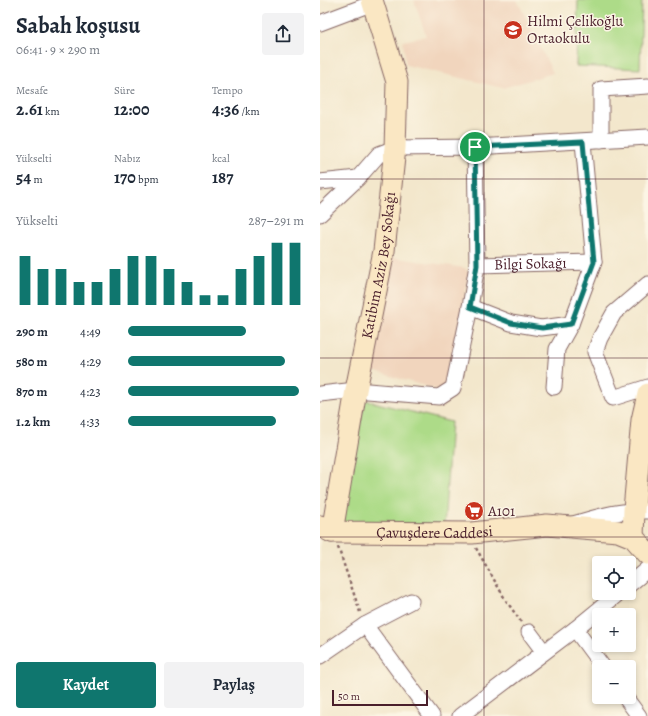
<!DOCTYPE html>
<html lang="tr">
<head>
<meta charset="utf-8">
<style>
  :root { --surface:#fff; --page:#f2f2f3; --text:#1f2937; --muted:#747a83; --accent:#0f766e }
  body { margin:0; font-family:Alegreya,serif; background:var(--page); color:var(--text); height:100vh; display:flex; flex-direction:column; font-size:15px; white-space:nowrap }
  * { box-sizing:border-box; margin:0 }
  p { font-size:13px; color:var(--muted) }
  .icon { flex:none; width:22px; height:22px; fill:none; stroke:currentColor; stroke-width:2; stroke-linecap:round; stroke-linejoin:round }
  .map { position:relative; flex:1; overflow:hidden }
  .side { display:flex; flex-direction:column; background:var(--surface); width:320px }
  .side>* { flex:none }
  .controls { position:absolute; left:272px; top:556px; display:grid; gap:8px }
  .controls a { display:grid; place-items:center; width:44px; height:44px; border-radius:4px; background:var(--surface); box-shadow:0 2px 6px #0003; font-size:20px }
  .scale { position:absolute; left:12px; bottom:10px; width:96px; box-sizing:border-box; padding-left:4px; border:2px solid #4a1f2b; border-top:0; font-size:11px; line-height:14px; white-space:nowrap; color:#4a1f2b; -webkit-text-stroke:3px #fcf5e5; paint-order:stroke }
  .pin { position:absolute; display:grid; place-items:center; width:34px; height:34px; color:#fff; margin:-17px; border:2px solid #fff; border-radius:50%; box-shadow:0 1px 4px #0007 }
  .round { display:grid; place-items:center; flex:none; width:42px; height:42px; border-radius:4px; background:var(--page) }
  .summary { display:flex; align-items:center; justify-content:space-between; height:68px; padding:0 16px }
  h1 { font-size:22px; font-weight:700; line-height:30px }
  .figures { display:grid; grid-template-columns:repeat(3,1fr); gap:6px; height:68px; padding:4px 16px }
  .figures div { display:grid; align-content:center }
  .figures b { font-size:17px; font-weight:700 }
  .figures small { font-size:11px; font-weight:400 }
  .figures p { font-size:11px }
  .chart { height:112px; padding:8px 16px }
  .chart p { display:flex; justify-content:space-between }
  .chart svg { width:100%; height:72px; margin-top:4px; stroke:var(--accent); stroke-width:6 }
  .button { display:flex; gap:8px; margin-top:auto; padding:8px 16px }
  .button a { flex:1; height:46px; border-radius:4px; background:var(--accent); color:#fff; font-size:16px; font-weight:700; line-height:46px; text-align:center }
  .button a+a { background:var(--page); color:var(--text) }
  ul { padding:0 16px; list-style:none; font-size:13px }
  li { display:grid; grid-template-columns:64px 48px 1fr; align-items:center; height:30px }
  li i { height:10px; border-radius:5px; background:var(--accent) }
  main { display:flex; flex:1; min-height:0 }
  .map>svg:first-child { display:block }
  .built { fill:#f1d5bd }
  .green { fill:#addb88; stroke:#7c7d5a }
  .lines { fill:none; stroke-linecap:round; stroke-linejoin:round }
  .street-casing { stroke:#856563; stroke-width:17 }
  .secondary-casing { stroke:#856563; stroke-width:23 }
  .path { stroke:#856563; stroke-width:2.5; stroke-dasharray:3 3; stroke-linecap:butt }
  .street { stroke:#fff; stroke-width:15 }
  .secondary { stroke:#fae7c3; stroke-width:21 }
  .route-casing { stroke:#fff; stroke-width:8 }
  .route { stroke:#0f766e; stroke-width:5 }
  .grid { fill:none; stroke:#4a1f2b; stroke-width:1; stroke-opacity:0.55 }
  .labels { text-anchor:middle; stroke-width:3; stroke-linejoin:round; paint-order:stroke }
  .poi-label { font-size:15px; fill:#4a1f2b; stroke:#fcf5e5; text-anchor:start }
  .street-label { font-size:15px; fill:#4a1f2b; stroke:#fcf5e5 }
</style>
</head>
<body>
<main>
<section class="side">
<div class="summary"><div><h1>Sabah koşusu</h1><p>06:41 · 9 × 290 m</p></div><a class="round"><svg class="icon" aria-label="share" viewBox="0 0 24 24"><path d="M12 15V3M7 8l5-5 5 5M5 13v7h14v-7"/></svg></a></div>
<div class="figures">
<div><p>Mesafe</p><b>2.61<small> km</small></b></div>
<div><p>Süre</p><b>12:00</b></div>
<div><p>Tempo</p><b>4:36<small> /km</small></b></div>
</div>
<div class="figures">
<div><p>Yükselti</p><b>54<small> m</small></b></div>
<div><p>Nabız</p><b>170<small> bpm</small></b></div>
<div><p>kcal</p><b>187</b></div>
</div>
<div class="chart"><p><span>Yükselti</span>287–291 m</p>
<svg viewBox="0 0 160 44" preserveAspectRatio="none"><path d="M5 44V14M15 44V22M25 44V22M35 44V30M45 44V30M55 44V22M65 44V14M75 44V14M85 44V22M95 44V30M105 44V38M115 44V38M125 44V22M135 44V14M145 44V6M155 44V6"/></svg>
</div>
<ul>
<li><b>290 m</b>4:49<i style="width:67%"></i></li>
<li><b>580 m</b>4:29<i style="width:89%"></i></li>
<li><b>870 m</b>4:23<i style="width:97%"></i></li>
<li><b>1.2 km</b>4:33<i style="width:84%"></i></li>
</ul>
<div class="button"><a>Kaydet</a><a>Paylaş</a></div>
</section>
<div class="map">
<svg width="328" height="716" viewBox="0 0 328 716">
  <rect width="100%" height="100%" fill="#fcf5e5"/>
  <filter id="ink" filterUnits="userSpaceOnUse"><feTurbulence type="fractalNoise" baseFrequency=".025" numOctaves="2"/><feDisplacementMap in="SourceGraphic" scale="8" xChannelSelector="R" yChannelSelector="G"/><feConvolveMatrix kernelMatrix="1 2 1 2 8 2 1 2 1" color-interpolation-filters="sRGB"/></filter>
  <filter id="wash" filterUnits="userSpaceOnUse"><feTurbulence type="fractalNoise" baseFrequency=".012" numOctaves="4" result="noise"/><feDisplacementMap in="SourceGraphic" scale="16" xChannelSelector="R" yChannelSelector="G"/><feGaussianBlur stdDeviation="0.9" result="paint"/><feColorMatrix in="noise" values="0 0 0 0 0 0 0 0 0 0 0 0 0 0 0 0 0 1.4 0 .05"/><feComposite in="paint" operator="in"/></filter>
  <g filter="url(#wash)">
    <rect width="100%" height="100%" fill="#f3e7cc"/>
    <path class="built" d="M94,0H197L233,73L183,88L86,65L83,41L106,36Z
      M70,257L145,268L148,273L140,321L122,391L50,370Z"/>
    <path class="green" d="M258,0H322L320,69L256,66Z
      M45,400L131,422L124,528L18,522Z"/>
  </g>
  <g filter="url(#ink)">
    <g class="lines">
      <defs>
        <g id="street">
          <path d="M0,23L53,3"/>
          <path d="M281,140V89L328,86"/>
          <path d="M155,147L157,265"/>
          <path d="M0,182L38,178"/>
          <path d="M0,214L38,178L59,154L75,148L155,147L328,137"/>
          <path d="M328,284L294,313L280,338L275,352L293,398L328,387"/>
          <path d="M150,307L191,323L221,328L251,324"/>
          <path d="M234,387L237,349L251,324L274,262L263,142"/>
          <path id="s1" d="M0,394L36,390L119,397L133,388L150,307L157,265L274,262"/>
          <path d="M253,524C277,517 302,509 328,511"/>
          <path d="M309,585L328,569"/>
          <path d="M45,625L112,716"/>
          <path d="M255,629L283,667"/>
          <path d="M209,632L224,652"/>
          <path d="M0,656L45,625L91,601"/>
          <path d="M305,697L319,716"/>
          <path d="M140,716L255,629L299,593"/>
        </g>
        <g id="secondary">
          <path id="s2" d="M0,526L12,532L152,533L227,525L298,531L313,537L328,554"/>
          <path id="s3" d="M12,532L36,390L64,251L75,148L77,82L52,0"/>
          <path d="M313,537L314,510L322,420L328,394"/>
        </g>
      </defs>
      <use href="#street" class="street-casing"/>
      <use href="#secondary" class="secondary-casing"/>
      <path class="path" d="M18,547L40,612
        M156,548L185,599L201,622"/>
      <use href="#street" class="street"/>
      <use href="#secondary" class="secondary"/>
    </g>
  </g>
  <g class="lines" filter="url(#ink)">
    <defs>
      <path id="route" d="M263,142L274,262L251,324L222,328L191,323L150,307L157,265L155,147Z"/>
    </defs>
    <use href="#route" class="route-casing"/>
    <use href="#route" class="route"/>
  </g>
  <path class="grid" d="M164,0V716M0,179H328M0,358H328M0,537H328"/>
  <defs>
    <symbol id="school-disc" viewBox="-11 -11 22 22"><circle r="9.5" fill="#c8321e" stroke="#fcf5e5"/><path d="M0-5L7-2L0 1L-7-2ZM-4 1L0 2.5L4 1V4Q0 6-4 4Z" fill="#fff"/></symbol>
    <symbol id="supermarket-disc" viewBox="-11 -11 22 22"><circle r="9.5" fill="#c8321e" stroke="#fcf5e5"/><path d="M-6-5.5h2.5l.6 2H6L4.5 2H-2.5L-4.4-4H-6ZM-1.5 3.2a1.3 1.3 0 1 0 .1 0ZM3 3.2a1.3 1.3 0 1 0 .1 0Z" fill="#fff"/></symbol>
  </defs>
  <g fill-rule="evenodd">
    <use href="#school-disc" x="182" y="19" width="22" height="22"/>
    <use href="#supermarket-disc" x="143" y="500" width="22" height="22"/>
  </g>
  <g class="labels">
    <g class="poi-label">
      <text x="207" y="26">Hilmi Çelikoğlu<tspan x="207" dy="17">Ortaokulu</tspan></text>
      <text x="168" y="516">A101</text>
    </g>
    <g class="street-label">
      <text dy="5" stroke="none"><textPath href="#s1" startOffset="315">Bilgi Sokağı</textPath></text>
      <text dy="5" stroke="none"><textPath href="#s3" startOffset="271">Katibim Aziz Bey Sokağı</textPath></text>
      <text dy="5" stroke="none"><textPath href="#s2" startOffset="116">Çavuşdere Caddesi</textPath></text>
    </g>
  </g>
</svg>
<div class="controls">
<a><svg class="icon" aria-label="locate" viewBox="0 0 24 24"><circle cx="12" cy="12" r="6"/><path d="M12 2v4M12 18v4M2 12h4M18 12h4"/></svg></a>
<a>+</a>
<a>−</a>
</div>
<div class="scale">50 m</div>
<div class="pin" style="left:155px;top:147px;background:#1e9e55"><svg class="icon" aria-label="arrive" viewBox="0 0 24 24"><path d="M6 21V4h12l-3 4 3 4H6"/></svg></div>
</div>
</main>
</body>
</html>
